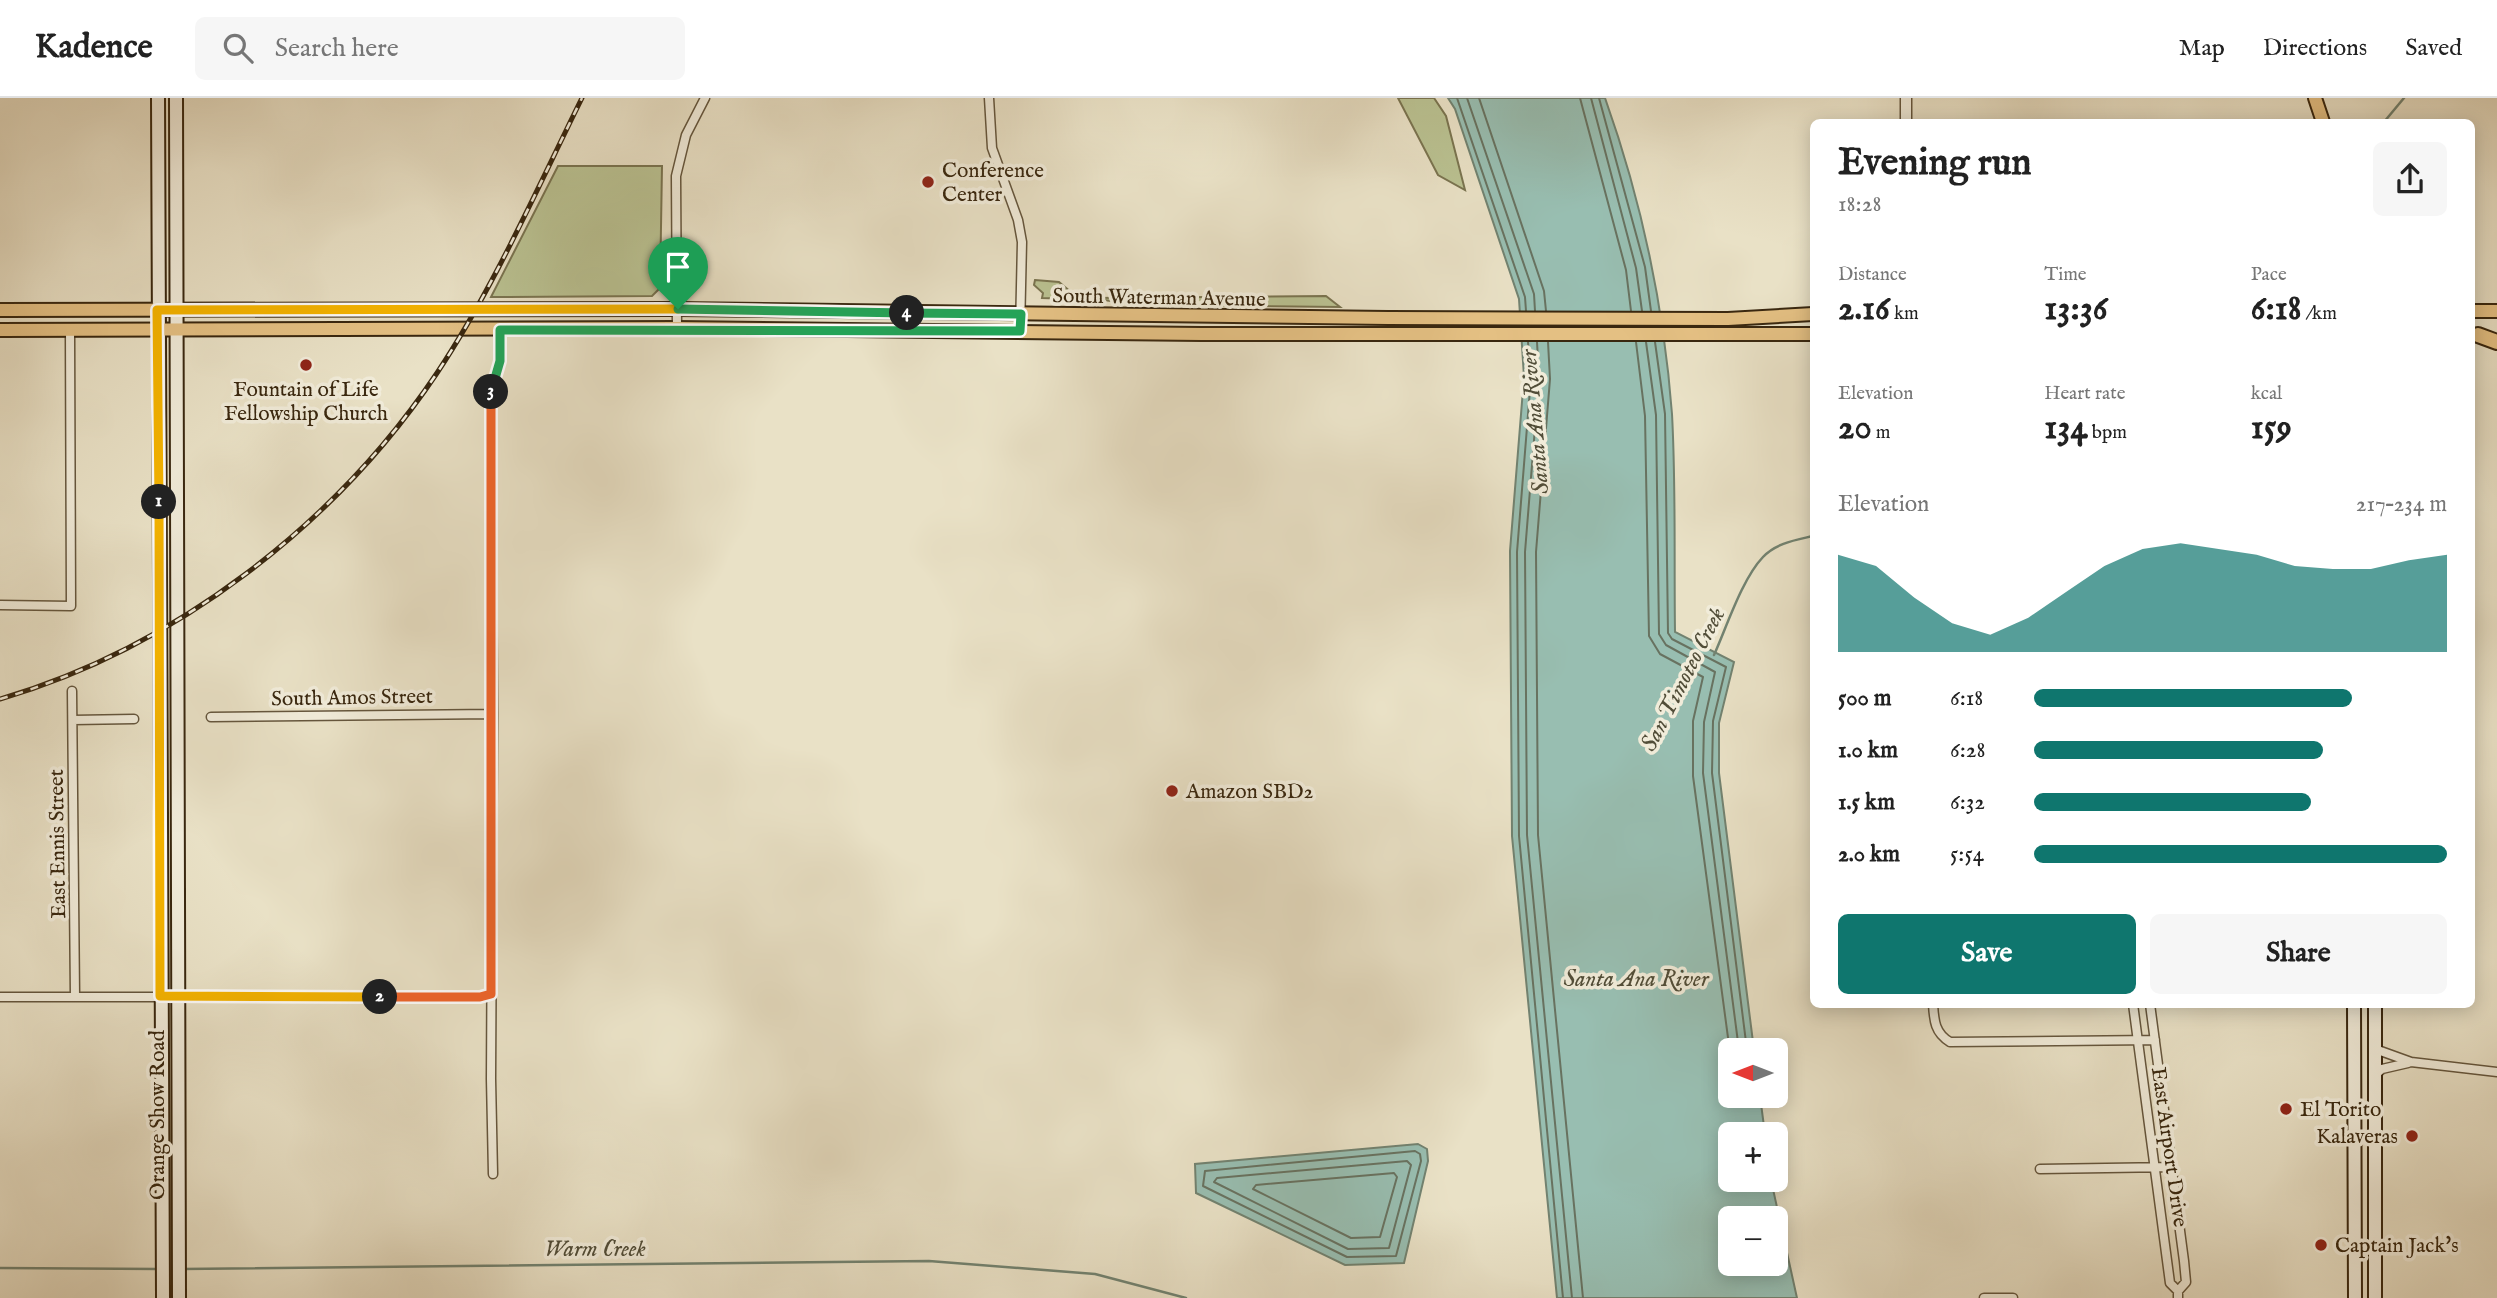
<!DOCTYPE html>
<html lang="en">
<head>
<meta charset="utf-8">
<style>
  :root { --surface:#fff; --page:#f6f6f6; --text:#222; --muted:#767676; --line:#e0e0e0; --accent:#0f766e }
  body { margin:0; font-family:"IM FELL English",serif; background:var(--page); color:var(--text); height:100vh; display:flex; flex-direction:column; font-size:26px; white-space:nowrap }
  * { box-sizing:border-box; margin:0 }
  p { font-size:23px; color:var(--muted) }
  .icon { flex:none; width:38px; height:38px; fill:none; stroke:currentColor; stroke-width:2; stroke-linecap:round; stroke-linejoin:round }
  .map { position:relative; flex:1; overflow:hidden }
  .panel { position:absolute; left:1810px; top:21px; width:665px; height:889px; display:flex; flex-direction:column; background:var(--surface); border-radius:10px; box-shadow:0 4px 18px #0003 }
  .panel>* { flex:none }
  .needle { width:46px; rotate:270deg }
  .tools { position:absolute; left:1718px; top:940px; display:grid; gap:14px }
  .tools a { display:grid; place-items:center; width:70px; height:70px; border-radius:10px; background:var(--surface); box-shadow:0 4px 18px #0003; font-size:35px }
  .pin { position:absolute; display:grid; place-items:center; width:60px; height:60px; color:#fff; margin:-72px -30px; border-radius:50% 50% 50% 0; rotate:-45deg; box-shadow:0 0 7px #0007 }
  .pin .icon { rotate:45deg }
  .km { position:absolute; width:35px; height:35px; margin:-18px; border-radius:50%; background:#222; color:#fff; font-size:19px; line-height:35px; text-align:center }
  .round { display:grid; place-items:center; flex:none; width:74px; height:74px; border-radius:10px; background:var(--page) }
  .headline { display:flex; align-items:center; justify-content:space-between; height:119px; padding:0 28px }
  h1 { font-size:38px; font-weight:800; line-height:52px }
  .figures { display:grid; grid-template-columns:repeat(3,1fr); gap:10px; height:119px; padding:7px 28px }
  .figures div { display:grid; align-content:center }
  .figures b { font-size:35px; font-weight:800 }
  .figures small { font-size:19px; font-weight:400 }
  .figures p { font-size:19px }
  .chart { height:196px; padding:14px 28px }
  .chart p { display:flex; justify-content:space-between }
  .chart svg { width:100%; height:126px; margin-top:7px; fill:var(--accent); opacity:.7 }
  .button { display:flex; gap:14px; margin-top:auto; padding:14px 28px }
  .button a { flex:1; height:80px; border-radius:10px; background:var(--accent); color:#fff; font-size:28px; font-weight:800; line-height:80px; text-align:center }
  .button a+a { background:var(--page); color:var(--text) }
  ul { padding:0 28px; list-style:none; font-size:23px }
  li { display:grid; grid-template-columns:112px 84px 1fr; align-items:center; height:52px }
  li i { height:18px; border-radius:9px; background:var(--accent) }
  header { display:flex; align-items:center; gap:42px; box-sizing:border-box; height:98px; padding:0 35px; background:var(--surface); border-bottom:2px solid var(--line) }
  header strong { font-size:33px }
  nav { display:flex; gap:38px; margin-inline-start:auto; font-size:24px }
  .search { width:490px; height:63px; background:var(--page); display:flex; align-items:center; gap:18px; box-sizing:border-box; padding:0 24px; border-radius:10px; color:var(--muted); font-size:26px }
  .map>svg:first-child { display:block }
  .green { fill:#bac292; stroke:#7a7450; stroke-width:2 }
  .water { fill:#98beb1; stroke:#728270; stroke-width:2; fill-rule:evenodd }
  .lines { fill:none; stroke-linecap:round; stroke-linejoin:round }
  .shore { stroke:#687260; stroke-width:2 }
  .stream { stroke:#728270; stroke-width:2.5 }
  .minor-casing { stroke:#65563d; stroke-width:11 }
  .tertiary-casing { stroke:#65563d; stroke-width:13 }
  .secondary-casing { stroke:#39270f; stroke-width:16 }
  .primary-casing { stroke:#39270f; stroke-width:16 }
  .motorway-casing { stroke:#39270f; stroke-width:18 }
  .minor { stroke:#f1ecda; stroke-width:8 }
  .tertiary { stroke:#f1ecda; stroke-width:10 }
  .secondary { stroke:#f1ecda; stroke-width:12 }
  .primary { stroke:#e4c083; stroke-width:12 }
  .motorway { stroke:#e4c083; stroke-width:14 }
  .rail-casing { stroke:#39270f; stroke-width:5 }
  .rail { stroke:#f1ecda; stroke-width:2.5; stroke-dasharray:8; stroke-linecap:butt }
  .split-1-casing { stroke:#fff; stroke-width:14 }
  .split-2-casing { stroke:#fff; stroke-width:14 }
  .split-3-casing { stroke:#fff; stroke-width:14 }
  .split-4-casing { stroke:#fff; stroke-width:14 }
  .split-5-casing { stroke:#fff; stroke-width:14 }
  .split-1 { stroke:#f5b400; stroke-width:9 }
  .split-2 { stroke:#f5b400; stroke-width:9 }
  .split-3 { stroke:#f0652b; stroke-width:9 }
  .split-4 { stroke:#22a559; stroke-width:9 }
  .split-5 { stroke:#22a559; stroke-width:9 }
  .poi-dot { fill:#8f2418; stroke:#f1ecda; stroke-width:2.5 }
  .labels { text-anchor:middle; stroke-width:7; stroke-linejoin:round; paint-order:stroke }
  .poi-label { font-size:21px; fill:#39270f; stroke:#f1ecda; text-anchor:start }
  .street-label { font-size:21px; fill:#39270f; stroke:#f1ecda }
  .water-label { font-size:23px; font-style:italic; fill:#514d38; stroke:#f1ecda }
</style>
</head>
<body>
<header>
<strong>Kadence</strong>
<div class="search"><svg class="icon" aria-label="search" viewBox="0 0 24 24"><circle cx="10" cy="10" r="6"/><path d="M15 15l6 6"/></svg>Search here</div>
<nav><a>Map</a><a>Directions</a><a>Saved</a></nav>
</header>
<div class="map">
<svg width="2497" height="1200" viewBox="0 0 2497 1200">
  <rect width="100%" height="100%" fill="#e9e1c6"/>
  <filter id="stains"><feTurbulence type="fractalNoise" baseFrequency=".00286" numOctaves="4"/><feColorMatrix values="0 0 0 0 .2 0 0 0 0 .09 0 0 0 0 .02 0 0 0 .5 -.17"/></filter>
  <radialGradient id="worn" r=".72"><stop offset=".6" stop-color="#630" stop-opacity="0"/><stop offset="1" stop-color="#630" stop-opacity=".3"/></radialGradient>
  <path class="green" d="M1398,0H1434L1446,18L1465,92L1438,77Z
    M558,68H662L660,190L652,198L491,199Z
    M1035,182L1059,184L1072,195V201L1042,200L1043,195L1034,187Z
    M1326,198L1340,209L1140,207L1089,200Z"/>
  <path class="water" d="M1448,0H1605C1641,101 1664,210 1672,316C1676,388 1674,462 1675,534L1734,564L1719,625V675L1754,952H1731V998H1760L1765,1036H1731V1082H1771L1797,1200H1557L1512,738L1510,453L1524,279L1519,201L1455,11ZM1731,1120H1776V1166H1731Z
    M1418,1046L1427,1051L1428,1063L1404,1165L1345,1167L1196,1095L1195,1066Z"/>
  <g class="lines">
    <path class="shore" d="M1457,0L1525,199L1526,213
      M1467,0L1534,196L1535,213
      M1479,0L1544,193L1546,213
      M1580,0L1626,172L1631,213
      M1591,0L1636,170L1642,213
      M1599,0L1645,169L1651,213
      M1528,244L1531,279L1517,454L1519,738L1563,1200
      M1537,244L1539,280L1525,454L1527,737L1572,1200
      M1548,244L1550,281L1536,454L1538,737L1583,1200
      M1636,244L1645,318L1649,538L1660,556L1703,579L1693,623V678L1731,962
      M1646,244L1656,317L1659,536L1666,547L1715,574L1704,624L1703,675L1739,952
      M1655,244L1665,316L1668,535L1672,541L1726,569L1713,623L1712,675L1747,952
      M1415,1053L1420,1056L1421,1063L1396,1158L1347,1159L1203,1088L1205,1073Z
      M1407,1063L1411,1067L1389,1150L1348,1151L1214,1084L1217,1080Z
      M1394,1075L1397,1079L1380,1139L1351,1140L1253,1091L1256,1087Z"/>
    <path class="stream" d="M2384,24L2404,0
      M1714,557C1727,528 1742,481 1763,459C1776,445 1796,442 1813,438
      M0,1170L158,1171
      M182,1171L929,1163L1095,1176L1186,1200"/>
    <defs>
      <path id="minor" d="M989,0L992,50L1018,122L1022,144L1020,233
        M677,230L676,78L686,37L705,0
        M0,507L71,508L70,232
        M72,593L75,899
        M211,619L493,616
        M73,622L134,621
        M0,899H480L491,896
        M1933,906C1934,923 1935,935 1950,944L2155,942
        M2133,906L2170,1185L2178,1193
        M2150,906L2184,1163L2186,1184L2178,1193V1200
        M2375,951L2411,964L2497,974
        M2375,977L2382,971L2408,965
        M2040,1071L2172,1069
        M493,1076L491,981L493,616L491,293L500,263V232
        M1984,1200H2013"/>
      <path id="tertiary" d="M1906,24V0"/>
      <path id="secondary" d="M158,0L163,1200
        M176,0L179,1200
        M2354,906L2355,1200
        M2375,906V1200"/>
      <path id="primary" d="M2315,0L2323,24
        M0,212L678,211L1388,220L1728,221L1813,216
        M2471,213H2497
        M0,232L677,230L1201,236H1813"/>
      <path id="motorway" d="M2478,237L2497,244"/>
    </defs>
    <use href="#minor" class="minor-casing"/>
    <use href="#tertiary" class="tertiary-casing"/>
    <use href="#secondary" class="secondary-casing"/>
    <use href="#primary" class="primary-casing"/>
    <use href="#motorway" class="motorway-casing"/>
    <use href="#minor" class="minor"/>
    <use href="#tertiary" class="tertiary"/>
    <use href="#secondary" class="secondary"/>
    <use href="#primary" class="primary"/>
    <use href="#motorway" class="motorway"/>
    <defs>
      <path id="rail" d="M0,601C175,550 336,426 437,275C494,189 536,93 582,0"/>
    </defs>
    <use href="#rail" class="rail-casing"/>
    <use href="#rail" class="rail"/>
  </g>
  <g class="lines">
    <defs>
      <path id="split-1" d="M159,404L157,212L678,211"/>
      <path id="split-2" d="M159,404L160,898L380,899"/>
      <path id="split-3" d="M380,899H480L491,896V294"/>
      <path id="split-4" d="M491,294L500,263V232L1020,233L1021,216L907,215"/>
      <path id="split-5" d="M678,211L907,215"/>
    </defs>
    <use href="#split-1" class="split-1-casing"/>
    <use href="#split-2" class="split-2-casing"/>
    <use href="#split-3" class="split-3-casing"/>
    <use href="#split-4" class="split-4-casing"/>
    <use href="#split-5" class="split-5-casing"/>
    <use href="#split-1" class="split-1"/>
    <use href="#split-2" class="split-2"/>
    <use href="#split-3" class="split-3"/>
    <use href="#split-4" class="split-4"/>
    <use href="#split-5" class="split-5"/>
  </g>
  <g class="poi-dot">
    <circle cx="928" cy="84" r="7"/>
    <circle cx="306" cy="267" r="7"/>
    <circle cx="1172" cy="693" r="7"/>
    <circle cx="2286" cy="1011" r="7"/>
    <circle cx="2412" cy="1038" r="7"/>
    <circle cx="2321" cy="1147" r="7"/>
  </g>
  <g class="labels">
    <g class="poi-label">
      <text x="942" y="79">Conference<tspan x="942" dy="24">Center</tspan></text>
      <text x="306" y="298" text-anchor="middle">Fountain of Life<tspan x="306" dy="24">Fellowship Church</tspan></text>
      <text x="1186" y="700">Amazon SBD2</text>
      <text x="2300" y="1018">El Torito</text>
      <text x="2398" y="1045" text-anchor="end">Kalaveras</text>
      <text x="2335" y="1154">Captain Jack's</text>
    </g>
    <g class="street-label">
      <text transform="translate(1159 199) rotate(1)" y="7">South Waterman Avenue</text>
      <text transform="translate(352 599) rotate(-1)" y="7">South Amos Street</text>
      <text transform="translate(57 746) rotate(-91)" y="7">East Ennis Street</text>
      <text transform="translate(157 1017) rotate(-90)" y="7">Orange Show Road</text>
      <text transform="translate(2170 1049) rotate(82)" y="7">East Airport Drive</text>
    </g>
    <g class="water-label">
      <text transform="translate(1534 324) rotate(-95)" y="8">Santa Ana River</text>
      <text transform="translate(1682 581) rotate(-63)" y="8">San Timoteo Creek</text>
      <text x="1636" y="888">Santa Ana River</text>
      <text x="595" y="1158">Warm Creek</text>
    </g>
  </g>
  <rect width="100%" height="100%" filter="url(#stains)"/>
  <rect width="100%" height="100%" fill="url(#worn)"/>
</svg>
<div class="tools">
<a><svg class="needle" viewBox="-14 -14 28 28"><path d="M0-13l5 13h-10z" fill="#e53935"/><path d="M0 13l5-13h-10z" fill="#767676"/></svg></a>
<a>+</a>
<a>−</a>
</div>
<div class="pin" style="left:678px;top:211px;background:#1e9e55"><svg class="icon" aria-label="arrive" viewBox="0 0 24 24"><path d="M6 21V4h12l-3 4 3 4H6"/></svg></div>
<b class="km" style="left:159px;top:404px">1</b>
<b class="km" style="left:380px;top:899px">2</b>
<b class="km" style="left:491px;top:294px">3</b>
<b class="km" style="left:907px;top:215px">4</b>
<section class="panel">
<div class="headline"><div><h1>Evening run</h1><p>18:28</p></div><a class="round"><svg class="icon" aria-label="share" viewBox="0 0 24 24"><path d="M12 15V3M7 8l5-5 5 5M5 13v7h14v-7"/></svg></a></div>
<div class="figures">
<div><p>Distance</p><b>2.16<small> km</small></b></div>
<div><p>Time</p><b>13:36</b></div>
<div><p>Pace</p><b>6:18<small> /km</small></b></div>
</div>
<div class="figures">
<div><p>Elevation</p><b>20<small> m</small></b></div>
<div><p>Heart rate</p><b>134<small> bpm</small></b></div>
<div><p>kcal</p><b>159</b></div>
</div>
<div class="chart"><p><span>Elevation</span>217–234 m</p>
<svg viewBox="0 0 160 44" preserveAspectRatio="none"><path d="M0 44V10L10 14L20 25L30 34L40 38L50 32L60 23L70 14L80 8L90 6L100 8L110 10L120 14L130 15L140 15L150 12L160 10V44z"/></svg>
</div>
<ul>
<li><b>500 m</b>6:18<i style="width:77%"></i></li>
<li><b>1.0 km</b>6:28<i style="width:70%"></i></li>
<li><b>1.5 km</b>6:32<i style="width:67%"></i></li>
<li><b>2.0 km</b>5:54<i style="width:100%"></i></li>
</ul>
<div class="button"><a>Save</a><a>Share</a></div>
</section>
</div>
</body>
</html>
